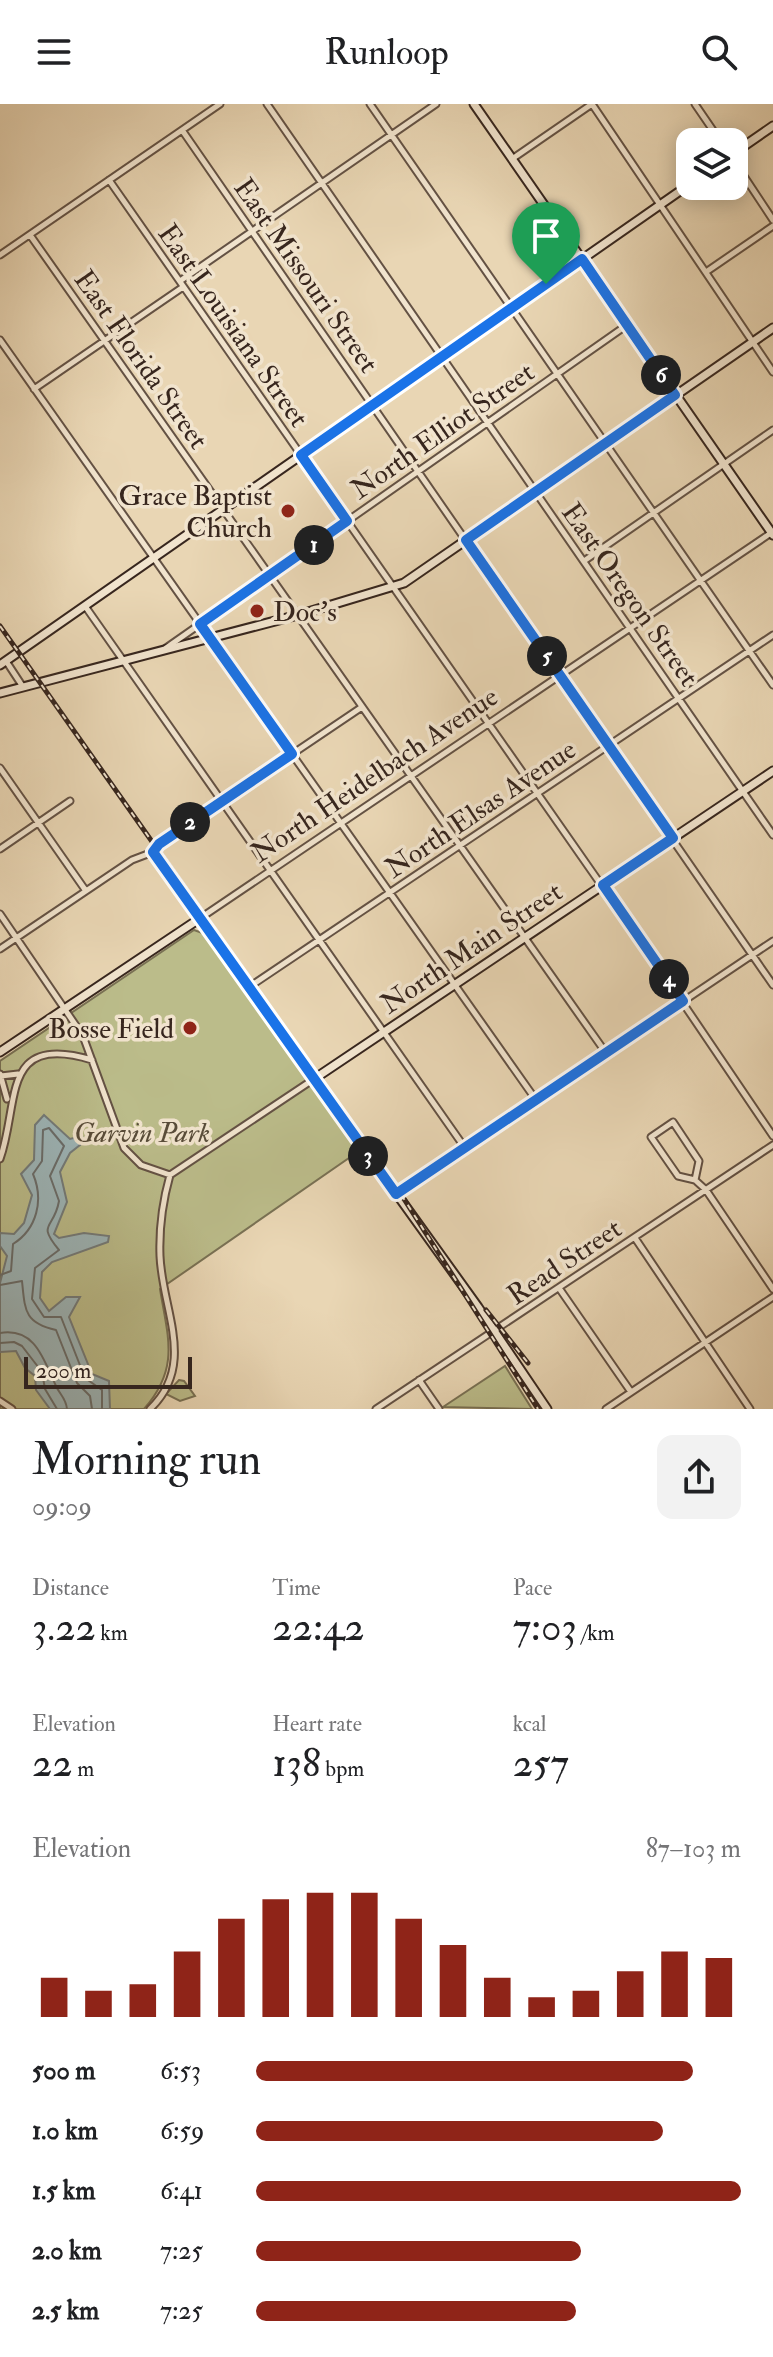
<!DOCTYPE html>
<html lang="en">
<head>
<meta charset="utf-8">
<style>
  :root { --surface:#fff; --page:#f2f2f2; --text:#202124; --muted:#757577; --accent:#8f2418 }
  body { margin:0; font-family:"IM FELL Double Pica",serif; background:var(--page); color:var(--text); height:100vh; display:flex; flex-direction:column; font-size:30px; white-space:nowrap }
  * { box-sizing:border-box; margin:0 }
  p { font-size:26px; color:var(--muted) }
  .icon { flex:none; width:44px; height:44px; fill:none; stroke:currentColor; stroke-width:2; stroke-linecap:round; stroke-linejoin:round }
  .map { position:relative; height:1305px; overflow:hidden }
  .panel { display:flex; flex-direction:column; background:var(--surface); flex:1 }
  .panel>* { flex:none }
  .controls { position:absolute; left:676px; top:24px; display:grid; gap:16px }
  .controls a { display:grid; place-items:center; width:72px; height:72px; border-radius:16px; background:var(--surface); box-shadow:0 4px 20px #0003; font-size:40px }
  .scale { position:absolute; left:24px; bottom:20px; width:168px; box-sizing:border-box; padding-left:8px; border:4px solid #37261e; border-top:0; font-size:22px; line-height:28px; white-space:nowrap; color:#37261e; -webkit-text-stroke:6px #f1e4ce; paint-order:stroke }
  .pin { position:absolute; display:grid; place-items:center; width:68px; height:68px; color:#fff; margin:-82px -34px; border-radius:50% 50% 50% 0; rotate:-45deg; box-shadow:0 0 8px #0007 }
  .pin .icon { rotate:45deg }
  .km { position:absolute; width:40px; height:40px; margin:-20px; border-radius:50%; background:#222; color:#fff; font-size:22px; line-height:40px; text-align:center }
  .round { display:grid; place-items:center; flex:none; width:84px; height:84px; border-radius:16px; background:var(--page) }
  .overview { display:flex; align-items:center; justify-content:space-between; height:136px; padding:0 32px }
  h1 { font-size:44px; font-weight:600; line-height:60px }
  .stats { display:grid; grid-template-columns:repeat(3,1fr); gap:12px; height:136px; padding:8px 32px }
  .stats div { display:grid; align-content:center }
  .stats b { font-size:40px; font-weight:600 }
  .stats small { font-size:22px; font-weight:400 }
  .stats p { font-size:22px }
  .chart { height:224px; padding:16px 32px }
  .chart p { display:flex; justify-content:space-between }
  .chart svg { width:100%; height:144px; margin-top:8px; stroke:var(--accent); stroke-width:6 }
  ul { padding:0 32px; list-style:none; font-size:26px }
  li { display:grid; grid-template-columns:128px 96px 1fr; align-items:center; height:60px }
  li i { height:20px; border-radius:10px; background:var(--accent) }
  header { display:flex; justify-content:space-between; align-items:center; height:104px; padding:0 32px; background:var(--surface); font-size:36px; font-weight:600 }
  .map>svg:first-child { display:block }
  .green { fill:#bbbc8a; stroke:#797154; stroke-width:2 }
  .water { fill:#9db6b9; stroke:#747c7b; stroke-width:2 }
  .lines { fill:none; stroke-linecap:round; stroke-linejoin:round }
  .shore { stroke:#6a6e6c; stroke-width:2 }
  .street-casing { stroke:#645244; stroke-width:9 }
  .secondary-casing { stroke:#37261e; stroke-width:11 }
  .street { stroke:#f1e4ce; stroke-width:5 }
  .secondary { stroke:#f1e4ce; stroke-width:7 }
  .rail-casing { stroke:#37261e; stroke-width:5 }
  .rail { stroke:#f1e4ce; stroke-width:2; stroke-dasharray:6; stroke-linecap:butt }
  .route-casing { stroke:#fff; stroke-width:16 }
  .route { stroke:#1a73e8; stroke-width:10 }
  .poi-dot { fill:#8f2418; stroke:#f1e4ce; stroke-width:3 }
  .labels { text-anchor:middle; stroke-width:7; stroke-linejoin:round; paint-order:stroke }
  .street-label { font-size:28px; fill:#37261e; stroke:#f1e4ce }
  .poi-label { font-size:28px; fill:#37261e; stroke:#f1e4ce; text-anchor:end }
  .park-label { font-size:28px; font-style:italic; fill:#584c39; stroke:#f1e4ce }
</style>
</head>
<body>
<header><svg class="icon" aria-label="menu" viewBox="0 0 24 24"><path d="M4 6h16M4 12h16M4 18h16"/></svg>Runloop<svg class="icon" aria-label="search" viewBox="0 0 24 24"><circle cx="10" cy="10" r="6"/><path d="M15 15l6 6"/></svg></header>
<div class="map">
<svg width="773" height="1305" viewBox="0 0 773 1305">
  <rect width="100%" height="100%" fill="#e9d6b4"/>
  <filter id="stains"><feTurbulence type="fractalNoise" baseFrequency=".0025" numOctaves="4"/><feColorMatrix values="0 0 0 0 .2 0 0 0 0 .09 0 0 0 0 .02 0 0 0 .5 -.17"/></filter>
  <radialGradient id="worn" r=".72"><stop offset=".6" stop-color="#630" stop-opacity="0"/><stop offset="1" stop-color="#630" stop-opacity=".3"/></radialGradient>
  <path class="green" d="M194,826L208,831L359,1047L160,1185C168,1234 180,1264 144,1305H0V957Z
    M505,1262L532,1305L443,1303Z
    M179,1276L184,1277L195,1292L180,1297L166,1290Z"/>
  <path class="water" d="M44,1011L70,1035L82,1032L85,1037L70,1049L60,1068L67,1098L54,1130L59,1134L84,1129L109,1132L108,1138L52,1158L42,1168L40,1194L49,1207L66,1193H80L69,1213L92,1270L109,1277L110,1305H50L36,1286L35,1272L25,1264L16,1247L0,1248V1179L7,1152L0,1142V1129L14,1130L24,1119L32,1091L21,1070L34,1056L35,1021Z"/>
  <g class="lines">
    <path class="shore" d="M0,1171L11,1167L13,1140C37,1125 44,1096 33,1070L42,1057L43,1026L49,1024L64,1042L50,1072L59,1097C54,1126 36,1118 59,1146L35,1164L32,1195L44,1213H61L85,1274L102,1286V1305
      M0,1181L22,1177C25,1206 24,1219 56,1226L77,1279L90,1292L92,1305
      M0,1229C36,1223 44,1257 56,1282C60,1291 66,1294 67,1305
      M0,1239L14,1238L22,1242L42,1268L45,1285L57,1305"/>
    <defs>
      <path id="street" d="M267,0L773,731
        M370,0L773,581
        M695,0L721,38
        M182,26L773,881
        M512,55L592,0L773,268
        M734,57L773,116
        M109,76L602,782
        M30,131L606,949
        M0,151L220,0
        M706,168L773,122
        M180,177L436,0
        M0,236L536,996
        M34,285L183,183
        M584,457L773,326
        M85,502L465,1044
        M166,544L627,221
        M6,557L23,583
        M0,664L86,787
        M0,745L70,697
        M153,748L199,815L771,429
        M603,781L773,1032
        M0,810L83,932L124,1044L141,1061L170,1071
        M0,845L132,756L153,748L181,725L362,603
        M249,883L773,531
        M0,970L7,995
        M1,972L18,970
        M0,1055C20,999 0,928 92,956
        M695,1076L699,1057L673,1018L651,1033L678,1072L695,1076L706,1086L773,1185
        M396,1090L773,837
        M635,1134L750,1305
        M559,1184L631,1288
        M419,1276L439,1305
        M0,1297L12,1305
        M150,1305C197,1260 162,1206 160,1152C159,1125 163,1096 170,1071L314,975
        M376,1305L773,1041
        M606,1305L773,1193"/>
      <path id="secondary" d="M474,0L773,431
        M734,49L773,22
        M0,561L690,80
        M0,589L298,511L404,479L773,224
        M0,948L199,815L478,1203L547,1305
        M314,975L773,667"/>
    </defs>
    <use href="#street" class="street-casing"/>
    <use href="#secondary" class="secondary-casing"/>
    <use href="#street" class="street"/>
    <use href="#secondary" class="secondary"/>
    <defs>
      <path id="rail" d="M0,522L404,1095L538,1305
        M486,1206L528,1259"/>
    </defs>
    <use href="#rail" class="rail-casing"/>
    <use href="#rail" class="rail"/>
  </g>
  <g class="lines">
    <defs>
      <path id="route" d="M582,155L675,291L466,436L673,734L603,781L683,897L396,1090L153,748L159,740L292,650L200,520L347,417L301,351Z"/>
    </defs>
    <use href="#route" class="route-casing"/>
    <use href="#route" class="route"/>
  </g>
  <g class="poi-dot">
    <circle cx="288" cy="407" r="8"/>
    <circle cx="257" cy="507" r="8"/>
    <circle cx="190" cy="924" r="8"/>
  </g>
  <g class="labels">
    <g class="street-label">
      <text transform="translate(307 171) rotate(55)" y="10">East Missouri Street</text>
      <text transform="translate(234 221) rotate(55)" y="10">East Louisiana Street</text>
      <text transform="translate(142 255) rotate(55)" y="10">East Florida Street</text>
      <text transform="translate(442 326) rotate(-35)" y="10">North Elliot Street</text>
      <text transform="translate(631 490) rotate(55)" y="10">East Oregon Street</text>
      <text transform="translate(374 670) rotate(-34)" y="10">North Heidelbach Avenue</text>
      <text transform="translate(480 704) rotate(-34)" y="10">North Elsas Avenue</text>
      <text transform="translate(471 843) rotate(-34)" y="10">North Main Street</text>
      <text transform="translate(564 1157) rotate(-34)" y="10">Read Street</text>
    </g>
    <g class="poi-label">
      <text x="272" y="401">Grace Baptist<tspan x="272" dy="32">Church</tspan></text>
      <text x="273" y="517" text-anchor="start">Doc's</text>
      <text x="174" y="934">Bosse Field</text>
    </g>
    <g class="park-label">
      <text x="142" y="1038">Garvin Park</text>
    </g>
  </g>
  <rect width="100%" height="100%" filter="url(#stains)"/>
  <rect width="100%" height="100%" fill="url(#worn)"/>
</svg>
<div class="controls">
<a><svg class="icon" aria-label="layers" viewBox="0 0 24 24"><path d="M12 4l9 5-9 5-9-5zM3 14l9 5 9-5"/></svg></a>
</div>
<div class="scale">200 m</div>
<div class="pin" style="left:546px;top:180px;background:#1e9e55"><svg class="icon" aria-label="arrive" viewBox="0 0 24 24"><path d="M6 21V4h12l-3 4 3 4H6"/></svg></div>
<b class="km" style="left:314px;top:441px">1</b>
<b class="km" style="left:190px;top:718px">2</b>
<b class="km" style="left:368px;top:1052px">3</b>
<b class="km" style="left:669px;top:875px">4</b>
<b class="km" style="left:547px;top:552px">5</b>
<b class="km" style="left:661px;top:271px">6</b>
</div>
<section class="panel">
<div class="overview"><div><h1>Morning run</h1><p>09:09</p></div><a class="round"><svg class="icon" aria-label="share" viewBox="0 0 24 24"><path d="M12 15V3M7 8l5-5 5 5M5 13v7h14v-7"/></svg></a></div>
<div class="stats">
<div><p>Distance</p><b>3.22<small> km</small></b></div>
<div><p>Time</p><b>22:42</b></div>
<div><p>Pace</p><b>7:03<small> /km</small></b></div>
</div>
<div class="stats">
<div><p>Elevation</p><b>22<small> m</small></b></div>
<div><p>Heart rate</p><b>138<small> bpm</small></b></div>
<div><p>kcal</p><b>257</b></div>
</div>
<div class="chart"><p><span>Elevation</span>87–103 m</p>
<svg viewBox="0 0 160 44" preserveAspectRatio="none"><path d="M5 44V32M15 44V36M25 44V34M35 44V24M45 44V14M55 44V8M65 44V6M75 44V6M85 44V14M95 44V22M105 44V32M115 44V38M125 44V36M135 44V30M145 44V24M155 44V26"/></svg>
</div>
<ul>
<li><b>500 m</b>6:53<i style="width:90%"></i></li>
<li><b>1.0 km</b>6:59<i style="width:84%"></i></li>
<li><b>1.5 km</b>6:41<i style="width:100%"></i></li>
<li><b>2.0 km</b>7:25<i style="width:67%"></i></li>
<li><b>2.5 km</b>7:25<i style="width:66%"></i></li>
</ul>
</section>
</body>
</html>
